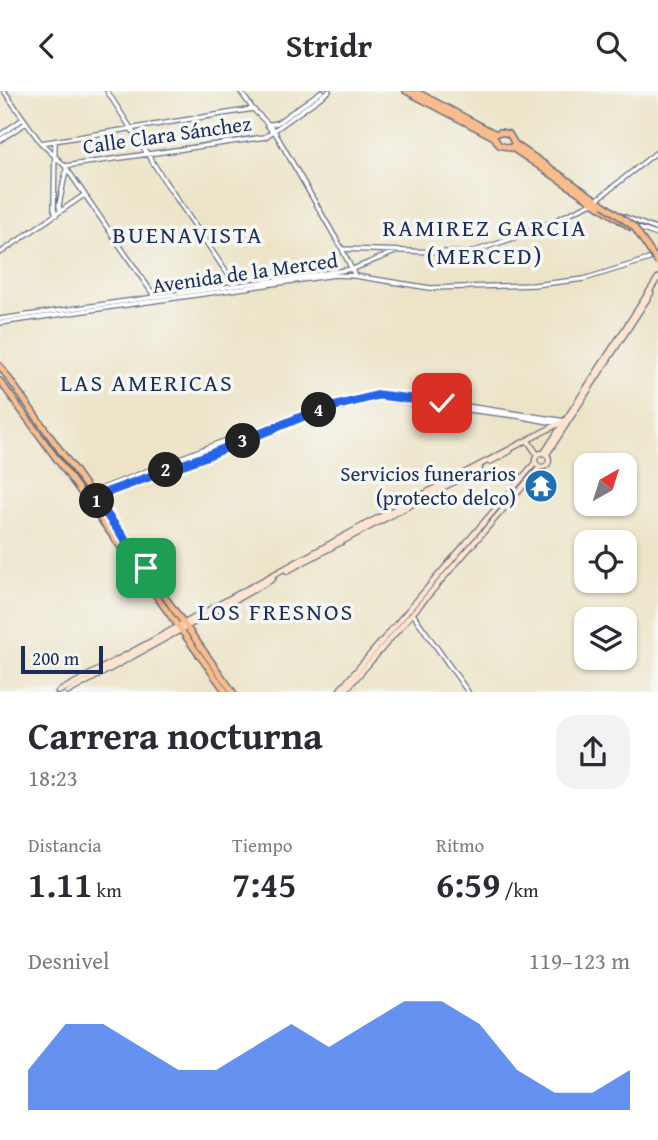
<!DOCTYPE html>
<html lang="es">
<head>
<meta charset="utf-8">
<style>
  :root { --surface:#fff; --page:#f2f2f3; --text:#2b2b33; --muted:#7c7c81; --accent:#2563eb }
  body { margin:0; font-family:"Gentium Book Plus",serif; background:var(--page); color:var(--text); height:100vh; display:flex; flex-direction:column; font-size:26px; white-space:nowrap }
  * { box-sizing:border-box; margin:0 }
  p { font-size:23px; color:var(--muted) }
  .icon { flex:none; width:38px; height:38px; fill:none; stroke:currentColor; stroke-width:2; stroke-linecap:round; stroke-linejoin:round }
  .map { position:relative; height:601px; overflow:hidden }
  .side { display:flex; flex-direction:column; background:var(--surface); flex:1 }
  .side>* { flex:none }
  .needle { width:46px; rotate:39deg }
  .buttons { position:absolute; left:574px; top:362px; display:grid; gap:14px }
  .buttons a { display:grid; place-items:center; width:63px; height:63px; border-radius:14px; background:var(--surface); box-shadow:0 2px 5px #0004; font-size:35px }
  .scale { position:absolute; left:21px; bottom:18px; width:82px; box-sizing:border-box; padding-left:7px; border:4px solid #1b2f5e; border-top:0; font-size:19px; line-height:24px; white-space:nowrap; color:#1b2f5e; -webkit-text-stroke:5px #f6f6f2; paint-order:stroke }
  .pin { position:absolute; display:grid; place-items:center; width:60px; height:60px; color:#fff; margin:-30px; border-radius:14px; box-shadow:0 4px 10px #0006 }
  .km { position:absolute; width:35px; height:35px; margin:-18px; border-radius:50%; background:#222; color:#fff; font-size:19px; line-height:35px; text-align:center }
  .round { display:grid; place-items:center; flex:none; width:74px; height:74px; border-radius:21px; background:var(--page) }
  .summary { display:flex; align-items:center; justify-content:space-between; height:119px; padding:0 28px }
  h1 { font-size:38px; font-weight:700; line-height:52px }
  .metrics { display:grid; grid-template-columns:repeat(3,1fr); gap:10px; height:119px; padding:7px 28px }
  .metrics div { display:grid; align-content:center }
  .metrics b { font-size:35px; font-weight:700 }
  .metrics small { font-size:19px; font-weight:400 }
  .metrics p { font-size:19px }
  .chart { height:196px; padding:14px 28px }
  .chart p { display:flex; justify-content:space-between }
  .chart svg { width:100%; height:126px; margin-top:7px; fill:var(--accent); opacity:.7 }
  header { display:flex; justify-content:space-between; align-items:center; height:91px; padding:0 28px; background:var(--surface); font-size:32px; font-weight:700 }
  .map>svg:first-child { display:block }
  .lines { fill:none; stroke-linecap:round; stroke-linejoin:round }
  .tertiary-casing { stroke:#646e83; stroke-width:6 }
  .secondary-casing { stroke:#646e83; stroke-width:7 }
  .primary-casing { stroke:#646e83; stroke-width:8 }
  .tertiary { stroke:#fff; stroke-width:3.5 }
  .secondary { stroke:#fde4d0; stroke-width:4.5 }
  .primary { stroke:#f9bc8a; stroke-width:5 }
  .primary-bridge-casing { stroke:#646e83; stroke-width:8; stroke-linecap:butt }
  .primary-bridge { stroke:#f9bc8a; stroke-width:5 }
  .route-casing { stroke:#fff; stroke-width:14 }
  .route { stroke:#2563eb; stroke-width:9 }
  .labels { text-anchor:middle; stroke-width:7; stroke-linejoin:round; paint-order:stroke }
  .street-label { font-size:21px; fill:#1b2f5e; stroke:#f6f6f2 }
  .poi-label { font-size:21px; fill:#1b2f5e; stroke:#f6f6f2; text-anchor:end }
  .quarter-label { font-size:24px; letter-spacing:2px; fill:#1b2f5e; stroke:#f6f6f2 }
</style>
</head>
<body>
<header><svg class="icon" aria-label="back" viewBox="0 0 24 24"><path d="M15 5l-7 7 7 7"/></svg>Stridr<svg class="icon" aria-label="search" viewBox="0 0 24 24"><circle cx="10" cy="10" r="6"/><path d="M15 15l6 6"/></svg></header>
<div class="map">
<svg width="658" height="601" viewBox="0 0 658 601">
  <rect width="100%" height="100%" fill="#f6f6f2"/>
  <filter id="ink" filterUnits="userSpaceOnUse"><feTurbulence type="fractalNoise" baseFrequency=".0143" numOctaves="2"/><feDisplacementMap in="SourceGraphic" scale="14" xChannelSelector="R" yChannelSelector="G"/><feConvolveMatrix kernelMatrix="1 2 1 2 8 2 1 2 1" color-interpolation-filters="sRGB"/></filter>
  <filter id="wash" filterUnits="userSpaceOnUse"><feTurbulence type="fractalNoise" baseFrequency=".00686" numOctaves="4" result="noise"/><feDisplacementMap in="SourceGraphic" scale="28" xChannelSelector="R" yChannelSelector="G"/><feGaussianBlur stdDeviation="1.57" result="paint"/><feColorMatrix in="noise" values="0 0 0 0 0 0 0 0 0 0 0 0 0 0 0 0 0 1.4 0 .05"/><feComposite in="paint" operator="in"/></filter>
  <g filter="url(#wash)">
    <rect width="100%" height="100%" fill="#ede4c8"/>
  </g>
  <g filter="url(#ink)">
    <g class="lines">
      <defs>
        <path id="tertiary" d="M4,0L40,51L65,75L155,206
          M107,0L164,89L235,194
          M240,0L253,18L273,38L342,158L355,185
          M273,41L267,34L277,32L322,0
          M0,44L23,28
          M0,49L26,32
          M41,52L253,18
          M55,52L54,118L56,124
          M65,75L265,46L329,0
          M60,121L59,114L66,79
          M623,125L658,139
          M635,136L658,144
          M342,158L469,162L526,143L594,111L658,60
          M0,162L84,104
          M0,228L353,178L400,159
          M0,232L335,184L355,185L430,197L534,194L584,188L649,168L658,163
          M410 310a5 5 0 1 1 10 0a5 5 0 1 1-10 0Z
          M420,308L565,330
          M420,313L517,325L560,333
          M304,326L379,307L411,312
          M83,405L224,350L255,344
          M85,408L132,393L316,320L379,304L411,308
          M413,523L468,601"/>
        <path id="secondary" d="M528,350L537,363
          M535 369a7 7 0 1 1 14 0a7 7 0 1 1-14 0Z
          M544,362L658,187
          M547,363L651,202
          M490,371L510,360
          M287,480L480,377
          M58,601L370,431L564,330
          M68,601L273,488
          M338,601L535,372
          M344,601L540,376"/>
        <path id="primary" d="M406,0L494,46L499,54L510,57L515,53
          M415,0L496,43
          M496,43L500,41L509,43L515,53
          M515,53L604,114
          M512,57L630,136
          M0,275L233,601
          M0,290L226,601"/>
      </defs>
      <use href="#tertiary" class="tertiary-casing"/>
      <use href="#secondary" class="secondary-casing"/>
      <use href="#primary" class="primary-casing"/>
      <use href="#tertiary" class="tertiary"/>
      <use href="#secondary" class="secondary"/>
      <use href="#primary" class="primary"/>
      <defs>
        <path id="primary-bridge" d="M604,114L634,136L658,172"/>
      </defs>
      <use href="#primary-bridge" class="primary-bridge-casing"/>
      <use href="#primary-bridge" class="primary-bridge"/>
    </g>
  </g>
  <g class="lines" filter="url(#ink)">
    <defs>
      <path id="route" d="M146,477L94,406L206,365L316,320L379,304L411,308L417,305L426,310L442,312"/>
    </defs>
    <use href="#route" class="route-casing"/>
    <use href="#route" class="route"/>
  </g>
  <defs>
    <symbol id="temple-disc" viewBox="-11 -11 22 22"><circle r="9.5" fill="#1f6fb2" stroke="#f6f6f2"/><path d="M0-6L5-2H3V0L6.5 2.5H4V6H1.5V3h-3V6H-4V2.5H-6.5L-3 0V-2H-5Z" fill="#fff"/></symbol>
  </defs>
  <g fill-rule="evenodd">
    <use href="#temple-disc" x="522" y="376" width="38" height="38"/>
  </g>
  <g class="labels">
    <g class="street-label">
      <text transform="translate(167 44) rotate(-8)" y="7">Calle Clara Sánchez</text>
      <text transform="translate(245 182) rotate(-8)" y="7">Avenida de la Merced</text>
    </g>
    <g class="poi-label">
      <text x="516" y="390">Servicios funerarios<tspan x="516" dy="24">(protecto delco)</tspan></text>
    </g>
    <g class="quarter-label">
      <text x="485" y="145">RAMIREZ GARCIA<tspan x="485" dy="28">(MERCED)</tspan></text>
      <text x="188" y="152">BUENAVISTA</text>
      <text x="147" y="300">LAS AMERICAS</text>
      <text x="276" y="529">LOS FRESNOS</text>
    </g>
  </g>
</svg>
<div class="buttons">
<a><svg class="needle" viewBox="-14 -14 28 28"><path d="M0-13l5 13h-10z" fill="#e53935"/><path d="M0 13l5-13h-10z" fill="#7c7c81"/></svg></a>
<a><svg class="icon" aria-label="locate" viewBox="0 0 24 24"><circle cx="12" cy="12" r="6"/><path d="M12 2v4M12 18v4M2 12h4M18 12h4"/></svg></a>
<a><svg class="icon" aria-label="layers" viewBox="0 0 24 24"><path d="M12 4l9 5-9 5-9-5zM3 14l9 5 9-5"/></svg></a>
</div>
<div class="scale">200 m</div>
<div class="pin" style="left:146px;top:477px;background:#1e9e55"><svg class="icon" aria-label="arrive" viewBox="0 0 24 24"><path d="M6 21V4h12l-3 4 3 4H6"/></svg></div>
<div class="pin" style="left:442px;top:312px;background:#d93025"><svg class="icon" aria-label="check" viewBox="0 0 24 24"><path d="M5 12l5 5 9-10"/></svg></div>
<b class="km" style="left:97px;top:410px">1</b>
<b class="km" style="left:166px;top:379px">2</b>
<b class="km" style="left:243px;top:350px">3</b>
<b class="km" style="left:319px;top:319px">4</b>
</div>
<section class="side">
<div class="summary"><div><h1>Carrera nocturna</h1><p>18:23</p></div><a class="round"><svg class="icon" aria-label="share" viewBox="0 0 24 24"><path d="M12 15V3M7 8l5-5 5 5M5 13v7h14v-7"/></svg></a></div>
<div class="metrics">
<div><p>Distancia</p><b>1.11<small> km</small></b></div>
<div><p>Tiempo</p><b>7:45</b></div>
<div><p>Ritmo</p><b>6:59<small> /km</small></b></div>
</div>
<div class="chart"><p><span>Desnivel</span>119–123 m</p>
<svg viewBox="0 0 160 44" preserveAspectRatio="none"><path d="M0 44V30L10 14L20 14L30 22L40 30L50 30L60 22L70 14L80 22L90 14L100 6L110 6L120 14L130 30L140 38L150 38L160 30V44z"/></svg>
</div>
</section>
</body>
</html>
